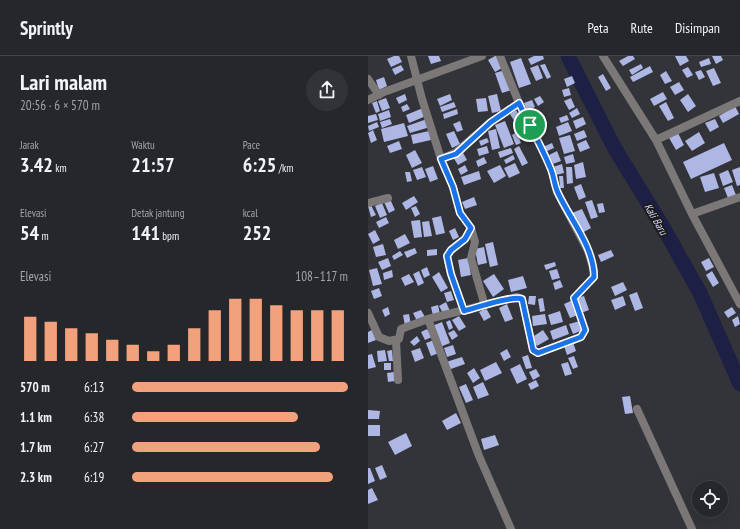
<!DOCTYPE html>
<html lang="id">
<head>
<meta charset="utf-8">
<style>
  :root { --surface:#26272b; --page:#323337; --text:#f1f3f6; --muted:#a4a5a9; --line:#424447; --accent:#f1a17c }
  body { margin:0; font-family:"PT Sans Narrow",sans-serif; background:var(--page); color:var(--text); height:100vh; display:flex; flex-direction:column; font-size:15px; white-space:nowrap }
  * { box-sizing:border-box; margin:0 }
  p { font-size:13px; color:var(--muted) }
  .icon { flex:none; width:22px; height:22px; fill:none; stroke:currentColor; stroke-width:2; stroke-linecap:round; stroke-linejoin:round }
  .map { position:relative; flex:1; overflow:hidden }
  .panel { display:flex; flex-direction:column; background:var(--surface); width:368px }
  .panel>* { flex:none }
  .tools { position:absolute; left:324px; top:425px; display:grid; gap:8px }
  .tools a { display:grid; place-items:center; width:36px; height:36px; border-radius:50%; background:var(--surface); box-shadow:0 4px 16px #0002,0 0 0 1px var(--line); font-size:20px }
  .pin { position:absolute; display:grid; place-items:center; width:34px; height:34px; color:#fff; margin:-17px; border:2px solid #fff; border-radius:50%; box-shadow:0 1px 4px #0007 }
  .round { display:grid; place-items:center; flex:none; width:42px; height:42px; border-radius:21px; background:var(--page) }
  .summary { display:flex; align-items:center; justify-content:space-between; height:68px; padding:0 20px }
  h1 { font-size:22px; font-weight:700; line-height:30px }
  .figures { display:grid; grid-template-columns:repeat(3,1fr); gap:6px; height:68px; padding:4px 20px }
  .figures div { display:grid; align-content:center }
  .figures b { font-size:20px; font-weight:700 }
  .figures small { font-size:11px; font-weight:400 }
  .figures p { font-size:11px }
  .chart { height:112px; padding:8px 20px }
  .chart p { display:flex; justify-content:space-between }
  .chart svg { width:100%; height:72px; margin-top:4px; stroke:var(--accent); stroke-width:6 }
  ul { padding:0 20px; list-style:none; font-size:13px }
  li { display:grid; grid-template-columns:64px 48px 1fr; align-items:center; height:30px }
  li i { height:10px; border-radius:5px; background:var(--accent) }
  header { display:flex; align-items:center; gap:24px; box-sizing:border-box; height:56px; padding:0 20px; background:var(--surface); border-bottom:1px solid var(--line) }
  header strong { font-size:19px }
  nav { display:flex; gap:22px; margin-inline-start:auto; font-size:14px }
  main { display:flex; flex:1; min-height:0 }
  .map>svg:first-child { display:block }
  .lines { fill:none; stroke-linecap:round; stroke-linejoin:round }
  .river { stroke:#1d2044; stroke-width:15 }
  .building { fill:#aeb6e4 }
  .street { stroke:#7b7877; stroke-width:8 }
  .route-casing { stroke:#fff; stroke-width:8 }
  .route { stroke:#1a73e8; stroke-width:5 }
  .labels { text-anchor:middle; stroke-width:4; stroke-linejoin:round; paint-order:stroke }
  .water-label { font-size:11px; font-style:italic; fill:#d4daf5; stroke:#1c1c1e }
</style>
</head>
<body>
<header>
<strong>Sprintly</strong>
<nav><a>Peta</a><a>Rute</a><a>Disimpan</a></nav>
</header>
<main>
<section class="panel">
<div class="summary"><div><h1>Lari malam</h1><p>20:56 · 6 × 570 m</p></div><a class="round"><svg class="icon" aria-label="share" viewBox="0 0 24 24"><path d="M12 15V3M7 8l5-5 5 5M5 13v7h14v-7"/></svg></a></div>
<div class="figures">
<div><p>Jarak</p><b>3.42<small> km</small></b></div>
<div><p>Waktu</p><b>21:57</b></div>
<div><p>Pace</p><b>6:25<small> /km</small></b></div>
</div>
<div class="figures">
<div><p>Elevasi</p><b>54<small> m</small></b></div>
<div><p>Detak jantung</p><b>141<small> bpm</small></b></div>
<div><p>kcal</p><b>252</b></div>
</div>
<div class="chart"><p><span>Elevasi</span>108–117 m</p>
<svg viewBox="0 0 160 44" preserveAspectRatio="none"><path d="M5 44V17M15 44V20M25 44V24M35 44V27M45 44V31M55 44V34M65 44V38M75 44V34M85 44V24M95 44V13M105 44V6M115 44V6M125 44V10M135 44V13M145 44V13M155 44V13"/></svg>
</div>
<ul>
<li><b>570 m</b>6:13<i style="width:100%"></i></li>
<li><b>1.1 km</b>6:38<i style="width:77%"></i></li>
<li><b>1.7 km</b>6:27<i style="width:87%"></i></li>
<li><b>2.3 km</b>6:19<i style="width:93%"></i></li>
</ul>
</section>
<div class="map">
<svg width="372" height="473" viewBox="0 0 372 473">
  <rect width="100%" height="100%" fill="#333439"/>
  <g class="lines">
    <path class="river" d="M200,0L247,93L295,171L332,237L372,328"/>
  </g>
  <path class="building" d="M26,0H31L34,6L23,11L19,3Z
    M60,0H71L73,5L63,8Z
    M127,0H129L136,11L127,16L120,4Z
    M166,0H175L176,3L163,9L160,3Z
    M260,0H265L267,3L255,10L251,5Z
    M307,0H318L321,5L312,10Z
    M344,0H353L355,4L348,8Z
    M153,2L163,28L151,32L142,6Z
    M341,2L343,8L333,11L331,6Z
    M177,8L183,21L179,23L172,9Z
    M273,8L275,12L264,19L261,14Z
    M33,9L36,14L27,19L24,13Z
    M170,9L175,22L168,25L162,12Z
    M282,10L285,16L265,26L262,21Z
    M320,11L325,19L319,22L314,14Z
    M346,12L353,27L345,30L338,15Z
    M137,14L144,34L134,37L127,17Z
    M333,14L337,21L331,24L327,16Z
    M298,15L304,25L297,28L292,19Z
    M235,18L243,32L238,35L230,21Z
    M204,20L207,27L199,31L196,23Z
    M16,21L19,30L11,34L8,24Z
    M311,26L316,34L307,39L302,31Z
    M201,32L203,39L196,41L194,34Z
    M295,36L299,43L286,50L282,43Z
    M37,38L39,44L31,48L28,42Z
    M82,38L84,44L72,50L69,43Z
    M129,38L133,55L124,57L120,40Z
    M320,38L328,50L320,56L312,44Z
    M172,40L176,46L170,50L166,43Z
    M18,42L22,52L14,55L10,45Z
    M118,42L120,55L110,56L108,43Z
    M203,42L207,51L201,54L196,45Z
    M164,44L167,51L159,55L156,47Z
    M9,45L12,55L8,57L4,47Z
    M86,46L88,51L74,56L72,51Z
    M298,46L306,62L300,65L291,50Z
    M39,48L42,53L35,56L33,51Z
    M367,50L371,58L355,67L351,60Z
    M55,52L58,60L41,67L38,59Z
    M209,52L212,58L204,62L201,57Z
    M89,53L90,58L76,63L75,58Z
    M21,54L23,61L12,65L10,58Z
    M148,54L154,64L148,68L142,58Z
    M8,58L10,64L0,67V60Z
    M199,59L201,64L193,67L191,62Z
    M175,60L179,67L170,72L167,65Z
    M215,61L218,68L208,73L205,65Z
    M22,63L24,68L14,72L12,66Z
    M59,63L62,71L42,77L39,70Z
    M347,63L351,71L342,76L337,67Z
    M92,65L95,74L89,76L85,68Z
    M137,65L146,88L136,92L127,69Z
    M9,66L11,71L1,75L0,70Z
    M200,66L204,75L191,80L188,71Z
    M36,67L40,80L16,86L13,73Z
    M128,73L132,92L124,94L120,75Z
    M5,74L9,84L3,87L0,77Z
    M216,74L219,81L209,85L206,78Z
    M61,75L63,84L45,88L43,79Z
    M86,75L92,88L84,92L78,78Z
    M309,75L316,89L308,94L300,80Z
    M149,76L153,87L148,89L144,79Z
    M331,76L337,87L324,95L317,85Z
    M202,79L207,95L196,98L191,82Z
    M119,82L121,86L113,90L111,85Z
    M218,84L222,92L212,96L209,88Z
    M31,85L34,93L22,97L19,90Z
    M184,87L186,92L177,96L175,91Z
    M356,87L364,104L323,123L315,106Z
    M119,90L121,97L111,100L109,93Z
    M151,90L160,107L154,110L146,93Z
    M143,92L145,97L132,102L130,96Z
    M47,94L54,107L44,112L38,99Z
    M94,95L99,104L90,109L85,101Z
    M189,95L193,105L182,109L179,100Z
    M205,98L207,106L198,108L196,101Z
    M145,99L147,103L138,108L136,104Z
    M116,101L119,107L110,111L108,105Z
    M215,106L218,121L208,123L206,109Z
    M147,107L152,117L141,122L136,112Z
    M194,108L196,117L188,119L185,111Z
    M97,109L100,115L93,119L90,113Z
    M132,109L138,120L126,127L119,115Z
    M65,110L70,123L62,126L57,113Z
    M54,111L58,121L49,124L45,114Z
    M198,111H204L205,127L199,128Z
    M372,111V129L369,130L364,114Z
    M360,114L365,126L355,130L351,118Z
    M111,115L113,123L96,129L93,121Z
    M37,116H42L44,125L39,126Z
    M346,117L351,132L337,136L332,121Z
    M191,120H195L196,132H192Z
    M213,128L218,141L211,144L206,131Z
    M364,129L368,139L360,142L356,132Z
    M46,140L50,146L38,154L34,147Z
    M106,141L109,149L97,153L94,146Z
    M22,143L27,154L21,157L16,146Z
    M224,144L230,161L223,163L217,146Z
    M14,147L19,159L12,162L7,150Z
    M235,147L237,156L231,157L229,148Z
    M3,149L8,159L3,161L0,150Z
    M48,150L52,158L47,161L43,152Z
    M214,153L223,172L214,177L204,157Z
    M73,160L77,177L68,179L64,162Z
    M18,161L21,167L11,172L8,166Z
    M52,164L54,181L46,182L43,165Z
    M61,165L64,180L56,181L54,166Z
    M87,172L91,181L85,184L81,175Z
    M7,174L12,184L5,188L0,178Z
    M37,178L42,187L30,193L26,184Z
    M125,186L130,209L122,211L117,188Z
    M15,188L18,199L8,201L5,191Z
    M116,191L119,207L110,209L107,193Z
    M47,192L49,197L39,202L36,196Z
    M69,193V199L59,200V194Z
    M243,194L246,200L233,206L230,199Z
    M32,195L35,199L26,204L24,200Z
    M20,202L23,210L14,214L10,206Z
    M100,202L103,219L93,221L90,204Z
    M341,202L346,211L338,215L333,206Z
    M187,206L188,210L178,214L176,209Z
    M59,211L62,219L56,222L53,214Z
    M9,212L14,228L5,230L1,214Z
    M189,213L192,222L184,224L181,215Z
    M24,214L25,221L16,224L15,217Z
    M51,215L56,227L50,230L45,218Z
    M344,215L351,227L345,231L338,219Z
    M71,216L80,232L73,236L64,221Z
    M41,218L46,226L37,230L33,222Z
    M126,218L136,233L125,241L115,225Z
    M155,220L159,232L143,236L140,224Z
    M192,224L195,231L187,234L185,227Z
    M255,226L259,234L247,240L243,231Z
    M11,232L14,240L6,243L3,235Z
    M83,235L86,244L79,246L76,237Z
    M269,236L275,252L267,255L261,239Z
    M161,240H168L167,249L160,248Z
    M216,240L221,254L213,257L209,242Z
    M255,240L258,249L247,254L243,244Z
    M175,242L177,255L172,256L170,243Z
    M205,244L210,259L202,262L196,248Z
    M78,246L82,255L76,259L71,250Z
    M139,248L145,263L137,266L131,252Z
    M70,249L72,258L65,260L63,251Z
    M20,251L22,258L17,261L14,254Z
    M364,251L368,257L360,262L356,256Z
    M118,252L123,261L116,265L111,256Z
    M53,254L57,261L49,265L45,257Z
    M192,255L195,266L183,269L180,259Z
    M41,258L43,269L37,270L35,259Z
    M177,258L179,268L165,270L164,260Z
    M91,260L98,271L91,275L84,264Z
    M370,260L372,268L367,271L364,264Z
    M82,264L85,272L81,274L78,266Z
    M212,265L215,274L205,278L201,268Z
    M74,266L82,287L72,291L64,270Z
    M198,269L201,278L185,284L182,275Z
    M59,273L64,281L57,284L53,276Z
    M4,274L8,284L0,287V276Z
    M86,274L90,280L84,284L80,277Z
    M175,274L181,283L169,290L163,282Z
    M49,280L52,285L46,290L42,286Z
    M66,284L71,297L63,300L58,287Z
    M205,286L208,295L199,299L196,290Z
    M85,289L88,298L79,301L76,292Z
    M52,292L56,302L47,306L43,295Z
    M139,293L143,301L136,305L132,297Z
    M17,294L19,305L10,306L9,295Z
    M24,294L25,305H21L19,295Z
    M4,298L8,311L0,313V299Z
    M160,299L164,312L158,313L154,301Z
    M206,300L210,311L205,313L200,302Z
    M94,301L97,308L80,314L78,306Z
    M128,306L134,317L117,325L112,314Z
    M200,306L204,318L197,320L193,308Z
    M16,307H23V314H16Z
    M152,308L159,323L149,328L142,313Z
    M106,312L112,322L105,327L99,317Z
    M168,313L172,320L165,324L161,316Z
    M26,316L27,325L20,326L19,317Z
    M168,324L171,330L163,334L160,328Z
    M115,326L121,339L110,343L105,331Z
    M98,328L105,344L98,347L91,331Z
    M262,340L265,357L257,358L254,341Z
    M0,354L12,355L11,363H0Z
    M88,357L93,367L79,374L74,365Z
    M0,369H12V380H0Z
    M38,377L44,390L27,399L20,386Z
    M127,379L131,389L116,394L113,383Z
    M14,409L19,421L12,424L7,412Z
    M0,412H2L7,425L0,428Z
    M4,432L10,444L0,448V434Z"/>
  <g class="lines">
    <path class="street" d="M43,0L54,43L73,103L85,131L92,157L103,172L107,186L103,202L117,250
      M132,0L151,47L183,112L189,136L220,195L226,215V221L206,242L217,274L213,281L170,297L165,294L154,243L149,241L60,263L111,400L143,473
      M235,0L288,84L324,158L372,248
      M0,23L11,39
      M0,44L16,36L114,0
      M288,84L372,45
      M73,103L87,97L123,66L151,47
      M0,147L20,142
      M324,158L372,141
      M96,255L83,218L79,200L83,194L97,183L103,172
      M0,257L11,281L21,285L31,283L33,273L60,263
      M28,284L30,324
      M269,353L324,473"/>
  </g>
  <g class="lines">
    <defs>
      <path id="route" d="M151,47C161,69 173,89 182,111C186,119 186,129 190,137C202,163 226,191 226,221L206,242L217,274L213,281L170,297L165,294L154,243C145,239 108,252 96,255L83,218L79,200L83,194L97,183L103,172L92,157L85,131L73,103L88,98L123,66Z"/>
    </defs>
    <use href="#route" class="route-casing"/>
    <use href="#route" class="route"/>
  </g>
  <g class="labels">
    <g class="water-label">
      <text transform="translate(288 163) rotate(60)" y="4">Kali Baru</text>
    </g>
  </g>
</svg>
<div class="tools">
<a><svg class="icon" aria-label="locate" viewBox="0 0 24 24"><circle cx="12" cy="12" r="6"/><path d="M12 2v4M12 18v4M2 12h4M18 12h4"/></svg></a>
</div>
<div class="pin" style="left:162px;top:69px;background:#1e9e55"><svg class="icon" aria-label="arrive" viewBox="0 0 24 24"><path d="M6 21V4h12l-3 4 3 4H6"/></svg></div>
</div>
</main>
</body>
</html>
